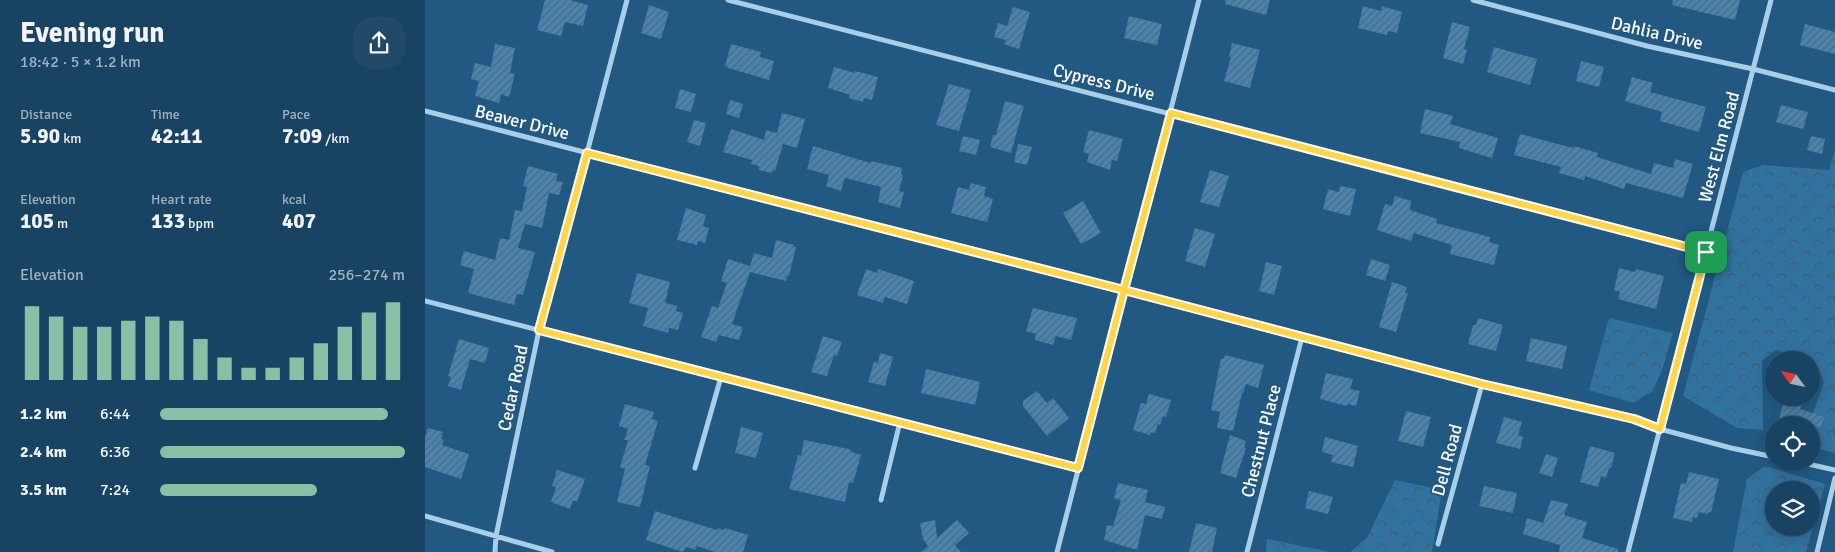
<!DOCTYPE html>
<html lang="en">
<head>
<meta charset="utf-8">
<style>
  :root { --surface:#194362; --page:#224a68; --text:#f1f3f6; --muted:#9fb0be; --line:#375c77; --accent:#8abfa5 }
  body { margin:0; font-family:Signika,sans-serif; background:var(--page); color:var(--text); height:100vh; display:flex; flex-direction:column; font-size:19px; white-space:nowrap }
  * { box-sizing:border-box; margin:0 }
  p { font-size:16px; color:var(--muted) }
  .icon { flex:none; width:28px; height:28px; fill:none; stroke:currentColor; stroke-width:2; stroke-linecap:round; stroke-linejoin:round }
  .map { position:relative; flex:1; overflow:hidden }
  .drawer { display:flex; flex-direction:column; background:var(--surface); width:425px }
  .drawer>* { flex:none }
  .needle { width:32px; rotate:303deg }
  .buttons { position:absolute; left:1340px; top:351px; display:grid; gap:10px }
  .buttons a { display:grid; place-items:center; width:55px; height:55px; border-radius:50%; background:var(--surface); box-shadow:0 2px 12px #0003,0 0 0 1px var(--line); font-size:25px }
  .pin { position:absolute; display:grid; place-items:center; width:42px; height:42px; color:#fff; margin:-21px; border-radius:10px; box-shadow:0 2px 8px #0006 }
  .round { display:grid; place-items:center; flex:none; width:52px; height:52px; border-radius:20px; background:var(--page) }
  .head { display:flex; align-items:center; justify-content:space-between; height:85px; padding:0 20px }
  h1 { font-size:28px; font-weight:700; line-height:38px }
  .metrics { display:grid; grid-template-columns:repeat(3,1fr); gap:8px; height:85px; padding:5px 20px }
  .metrics div { display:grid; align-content:center }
  .metrics b { font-size:21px; font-weight:700 }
  .metrics small { font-size:14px; font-weight:400 }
  .metrics p { font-size:14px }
  .chart { height:140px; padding:10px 20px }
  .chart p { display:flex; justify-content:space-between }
  .chart svg { width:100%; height:90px; margin-top:5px; stroke:var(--accent); stroke-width:6 }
  ul { padding:0 20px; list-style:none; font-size:16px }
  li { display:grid; grid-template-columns:80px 60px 1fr; align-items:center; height:38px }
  li i { height:12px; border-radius:6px; background:var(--accent) }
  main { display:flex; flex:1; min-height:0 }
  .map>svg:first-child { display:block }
  .forest { fill:url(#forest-crowns); fill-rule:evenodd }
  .building { fill:url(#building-hatch) }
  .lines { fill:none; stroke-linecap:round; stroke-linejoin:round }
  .street { stroke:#a8cee8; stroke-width:5 }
  .route-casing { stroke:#fff; stroke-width:10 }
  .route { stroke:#ffd54a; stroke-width:6 }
  .labels { text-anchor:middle; stroke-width:4; stroke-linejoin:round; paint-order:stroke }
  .street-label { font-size:18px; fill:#fff; stroke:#215982 }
</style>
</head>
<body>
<main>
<section class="drawer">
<div class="head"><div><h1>Evening run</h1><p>18:42 · 5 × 1.2 km</p></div><a class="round"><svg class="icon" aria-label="share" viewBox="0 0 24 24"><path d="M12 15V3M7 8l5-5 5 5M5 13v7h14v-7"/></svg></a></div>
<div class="metrics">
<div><p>Distance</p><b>5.90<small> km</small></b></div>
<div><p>Time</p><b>42:11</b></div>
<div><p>Pace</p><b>7:09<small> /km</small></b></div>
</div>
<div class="metrics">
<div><p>Elevation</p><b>105<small> m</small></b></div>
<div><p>Heart rate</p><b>133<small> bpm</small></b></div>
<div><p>kcal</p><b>407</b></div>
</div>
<div class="chart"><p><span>Elevation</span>256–274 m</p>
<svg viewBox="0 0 160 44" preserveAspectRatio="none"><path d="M5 44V8M15 44V13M25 44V18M35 44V18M45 44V15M55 44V13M65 44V15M75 44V24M85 44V33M95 44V38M105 44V38M115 44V33M125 44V26M135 44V18M145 44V11M155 44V6"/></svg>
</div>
<ul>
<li><b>1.2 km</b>6:44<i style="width:93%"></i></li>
<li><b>2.4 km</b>6:36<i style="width:100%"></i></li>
<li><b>3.5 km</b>7:24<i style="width:64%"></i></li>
</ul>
</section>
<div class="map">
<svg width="1410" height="552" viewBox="0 0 1410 552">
  <defs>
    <pattern id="forest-crowns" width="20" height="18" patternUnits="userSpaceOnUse" patternTransform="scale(1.25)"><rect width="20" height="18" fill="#31729e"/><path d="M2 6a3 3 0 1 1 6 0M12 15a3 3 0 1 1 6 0" fill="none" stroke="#415b6d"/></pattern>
    <pattern id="building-hatch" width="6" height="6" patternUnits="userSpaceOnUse" patternTransform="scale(1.25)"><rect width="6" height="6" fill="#4a83ab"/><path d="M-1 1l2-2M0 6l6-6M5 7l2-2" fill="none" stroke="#4b6a80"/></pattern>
  </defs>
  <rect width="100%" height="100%" fill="#215982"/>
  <path class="forest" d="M1410,149V453L1386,447V425H1384L1399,382L1386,363V360H1378L1351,350L1337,360L1338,430L1312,428L1258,396L1318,172L1338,165L1404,170Z
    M1184,318L1248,333L1237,370L1228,391L1208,403L1164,390Z
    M1340,466L1400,484L1381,552H1308L1322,479ZM1349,490H1386V528H1349Z
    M970,480L1017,490L1007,552H925L942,538Z
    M842,539L905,552H841Z"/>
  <path class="building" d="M120,0H145L163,5L158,26L140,22L136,36L112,30Z
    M800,0H845L841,15L800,4Z
    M1248,0H1315L1310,20L1247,5Z
    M224,5L244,12L236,39L216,33Z
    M938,6L956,11L957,6L977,12L972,33L963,31L962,35L933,28Z
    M588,7L605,12L594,49L579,44L581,40L569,37L573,23L582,26Z
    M704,16L737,24L732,45L699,38Z
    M1027,22L1045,27L1039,49L1042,50L1038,64L1018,58Z
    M1380,24L1410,32V54L1375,45Z
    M807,43L835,50L825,88L799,81L806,57H804Z
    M70,44L90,48L85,73L90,74L84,97L76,94L74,103L50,96L54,81L46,79L50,63L66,67Z
    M306,44L336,52L335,57L349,61L344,80L303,68V67L300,66Z
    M1069,47L1112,59L1105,85L1062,72Z
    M1156,61L1179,67L1174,87L1151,81Z
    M409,67L430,73V71L453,77L447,100L439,98L438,102L424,98L425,95L403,88Z
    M1207,77L1228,83L1225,92L1281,107L1274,132L1235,121L1237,112L1200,101Z
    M524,84L546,90L534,131L511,125Z
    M255,89L271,94L266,112L250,108Z
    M305,100L318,104L314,118L301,114Z
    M580,101L599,106L586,153L565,147L568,135H571Z
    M1356,105L1383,112L1378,129L1351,122Z
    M1000,109L1028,116L1025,124L1073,138L1067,158L1034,148L1035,142L995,133Z
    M357,113L380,119L372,148L358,144L350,171L348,170L347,173L334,170V166L326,164L327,160L298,152L306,129L339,140L341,130L352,133Z
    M269,120L281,123L275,146L262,142Z
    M664,130L698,139L692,161L687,160L685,170L662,162L664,154L658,152Z
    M1095,134L1148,148L1149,146L1173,153L1172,157L1226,174L1229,163L1248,168L1250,159L1268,164L1258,198L1201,183L1199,189L1160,176L1159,180L1134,173L1136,167L1089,155Z
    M538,136L555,140L551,155L534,151Z
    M1386,136L1400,139L1397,154L1382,150Z
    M593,144L607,147L602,165L589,162Z
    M388,146L446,163V161L477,168L476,174L478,175L474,191L479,192L475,208L453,202L456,187L420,178L416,191L401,186L404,175L382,169Z
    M103,166L133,174L131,181L138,182L134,195L124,193L117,228L100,224L93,248L110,252L98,295L92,294L89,305L43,293L49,269L35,265L39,251L70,260L75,238L84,240L90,210L97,211L102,187L98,186Z
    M785,170L804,176L794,207L775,202Z
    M546,183L561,187L559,196L568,199L562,222L526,213L533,187L544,190Z
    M915,186L931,189L925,216L898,209L903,189L914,192Z
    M970,196L986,201L985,210L1012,219L1011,223L1065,237L1064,242L1074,245L1069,265L1025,254L1027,245L989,233L986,241L952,230L960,204L967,206Z
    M658,201L676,233L656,244L638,213Z
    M261,208L281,215L278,226L284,228L280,243L273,241L272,245L252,240Z
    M770,228L790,234L780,267L760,261Z
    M351,240L369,245L368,247H371L364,276H362L361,281L325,272L307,324L318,327L314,340L294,335L291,342L276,337L287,306L293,308L302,283L296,281L303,259L325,266L329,253L347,258Z
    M946,259L965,265L960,281L941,275Z
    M841,262L857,266L849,295L834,291Z
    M1194,268L1210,272L1211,269L1239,276L1231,309L1193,299L1195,292L1189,290Z
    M441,269L452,273L453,269L489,281L482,304L460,297L458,303L432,295Z
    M212,273L245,282L240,303L252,306L251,311L258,313L253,330L244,328L243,333L218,326L223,308L204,303Z
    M967,282L982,287L980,293H983L971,332L954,327Z
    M608,308L652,318L646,340L631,336L628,345L610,340L611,334L601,331Z
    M1053,318L1078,325L1071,351L1043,344L1048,325H1051Z
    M398,336L417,342L412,356L409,355L402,376L386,372Z
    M1106,338L1142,346L1137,369L1101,361Z
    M34,339L64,348L60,363L45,359L36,390L23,386L26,377L23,376Z
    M455,353L468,357L460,386L443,382L449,362L453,363Z
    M800,355L839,365L833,388L821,384L818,393H817L808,431L792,428L795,412L786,410L796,358L799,359Z
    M501,369L555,382L550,405L496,393Z
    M901,373L928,379L925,389L935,391L931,406L923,404L922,406L895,399Z
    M612,391L622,403L628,398L644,418L622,436L598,406V401Z
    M724,394L746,400L741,417L738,416L735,425L733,424L730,433L726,432L725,435L708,430L716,403L721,404Z
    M1360,398H1378L1375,409L1399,417L1396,428L1371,421L1370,425H1352Z
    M200,404L229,412L227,419L233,421L220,465L225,466L215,507L192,502L200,469L195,467L203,440H199L203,429L194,426Z
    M981,411L1006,417L998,447L973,441Z
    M1079,417L1097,422L1093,435L1098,437L1095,449L1071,443Z
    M316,427L338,433L331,458L310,453Z
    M3,428L18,432L16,439L19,440L17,445L44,454L36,479L0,467V438Z
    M805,435L821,441L819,448H821L811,478L795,473Z
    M900,437L933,446L928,467L906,462L908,455L897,452Z
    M379,440L424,449L427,452L436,455L428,483L424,482L420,502L364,489L373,455L376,456Z
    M1165,446L1190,453L1186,468H1184L1181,478L1176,476L1173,487L1155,482Z
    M1121,454L1133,458L1127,477L1114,473Z
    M132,470L160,479L152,502L148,500L145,509L126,502L131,487L127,486Z
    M1264,472L1294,479L1286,512H1284L1283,514L1274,512L1272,518L1268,517L1267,522L1248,518L1256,483L1261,484Z
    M693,483L723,490L720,502L740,507L737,519L720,515L712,550L679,540L682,525L688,526L696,500L689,498Z
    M1059,486L1092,493L1088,513L1054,506Z
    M884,491L908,497L903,514L880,508Z
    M1126,500L1143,504L1139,515L1162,522L1157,538L1193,549V552H1134L1135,545L1098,534L1102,518L1118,523Z
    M230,511L292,530L293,528L299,530L300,528L323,535L318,552H290L272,546L270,550L261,547L258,552L221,540Z
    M510,520L512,538L532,520L544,533L530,545L536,552H496L503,546L498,539L495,523Z
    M771,523L792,528L787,552H764Z"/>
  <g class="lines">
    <path class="street" d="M303,0L1281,252
      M1048,0L1222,46L1328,69L1410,90
      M0,111L1057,384L1209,419L1235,429L1306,448L1349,457
      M0,301L653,468
      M1374,462L1410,470
      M270,468L296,377
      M456,500L475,422
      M0,516L127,552
      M1013,544L1057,384
      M70,552L71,536L114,330L162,153L202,0
      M632,552L774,0
      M822,552L877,337
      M1203,552L1346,0
      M1392,552L1410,478"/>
  </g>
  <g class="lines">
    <defs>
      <path id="route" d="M1281,252L746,113L699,290L162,153L114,330L653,468L699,290L1057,384L1209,419L1235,429L1281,252"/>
    </defs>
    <use href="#route" class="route-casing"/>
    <use href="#route" class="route"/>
  </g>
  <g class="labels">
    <g class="street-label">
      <text transform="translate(1232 33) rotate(13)" y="6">Dahlia Drive</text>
      <text transform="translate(679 82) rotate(14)" y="6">Cypress Drive</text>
      <text transform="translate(97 122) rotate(14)" y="6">Beaver Drive</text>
      <text transform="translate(1294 147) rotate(-75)" y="6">West Elm Road</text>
      <text transform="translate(88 388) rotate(-78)" y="6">Cedar Road</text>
      <text transform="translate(836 441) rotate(-76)" y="6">Chestnut Place</text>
      <text transform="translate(1022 460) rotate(-75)" y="6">Dell Road</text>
    </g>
  </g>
</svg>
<div class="buttons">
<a><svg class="needle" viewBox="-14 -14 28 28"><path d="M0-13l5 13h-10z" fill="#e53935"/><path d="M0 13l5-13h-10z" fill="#9fb0be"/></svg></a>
<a><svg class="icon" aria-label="locate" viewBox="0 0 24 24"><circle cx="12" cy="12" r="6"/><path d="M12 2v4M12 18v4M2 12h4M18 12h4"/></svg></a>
<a><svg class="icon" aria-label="layers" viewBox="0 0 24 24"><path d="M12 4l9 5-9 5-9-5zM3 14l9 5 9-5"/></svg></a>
</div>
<div class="pin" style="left:1281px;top:252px;background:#1e9e55"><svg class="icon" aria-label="arrive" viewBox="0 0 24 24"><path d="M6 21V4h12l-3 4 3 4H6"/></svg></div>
</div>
</main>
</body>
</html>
